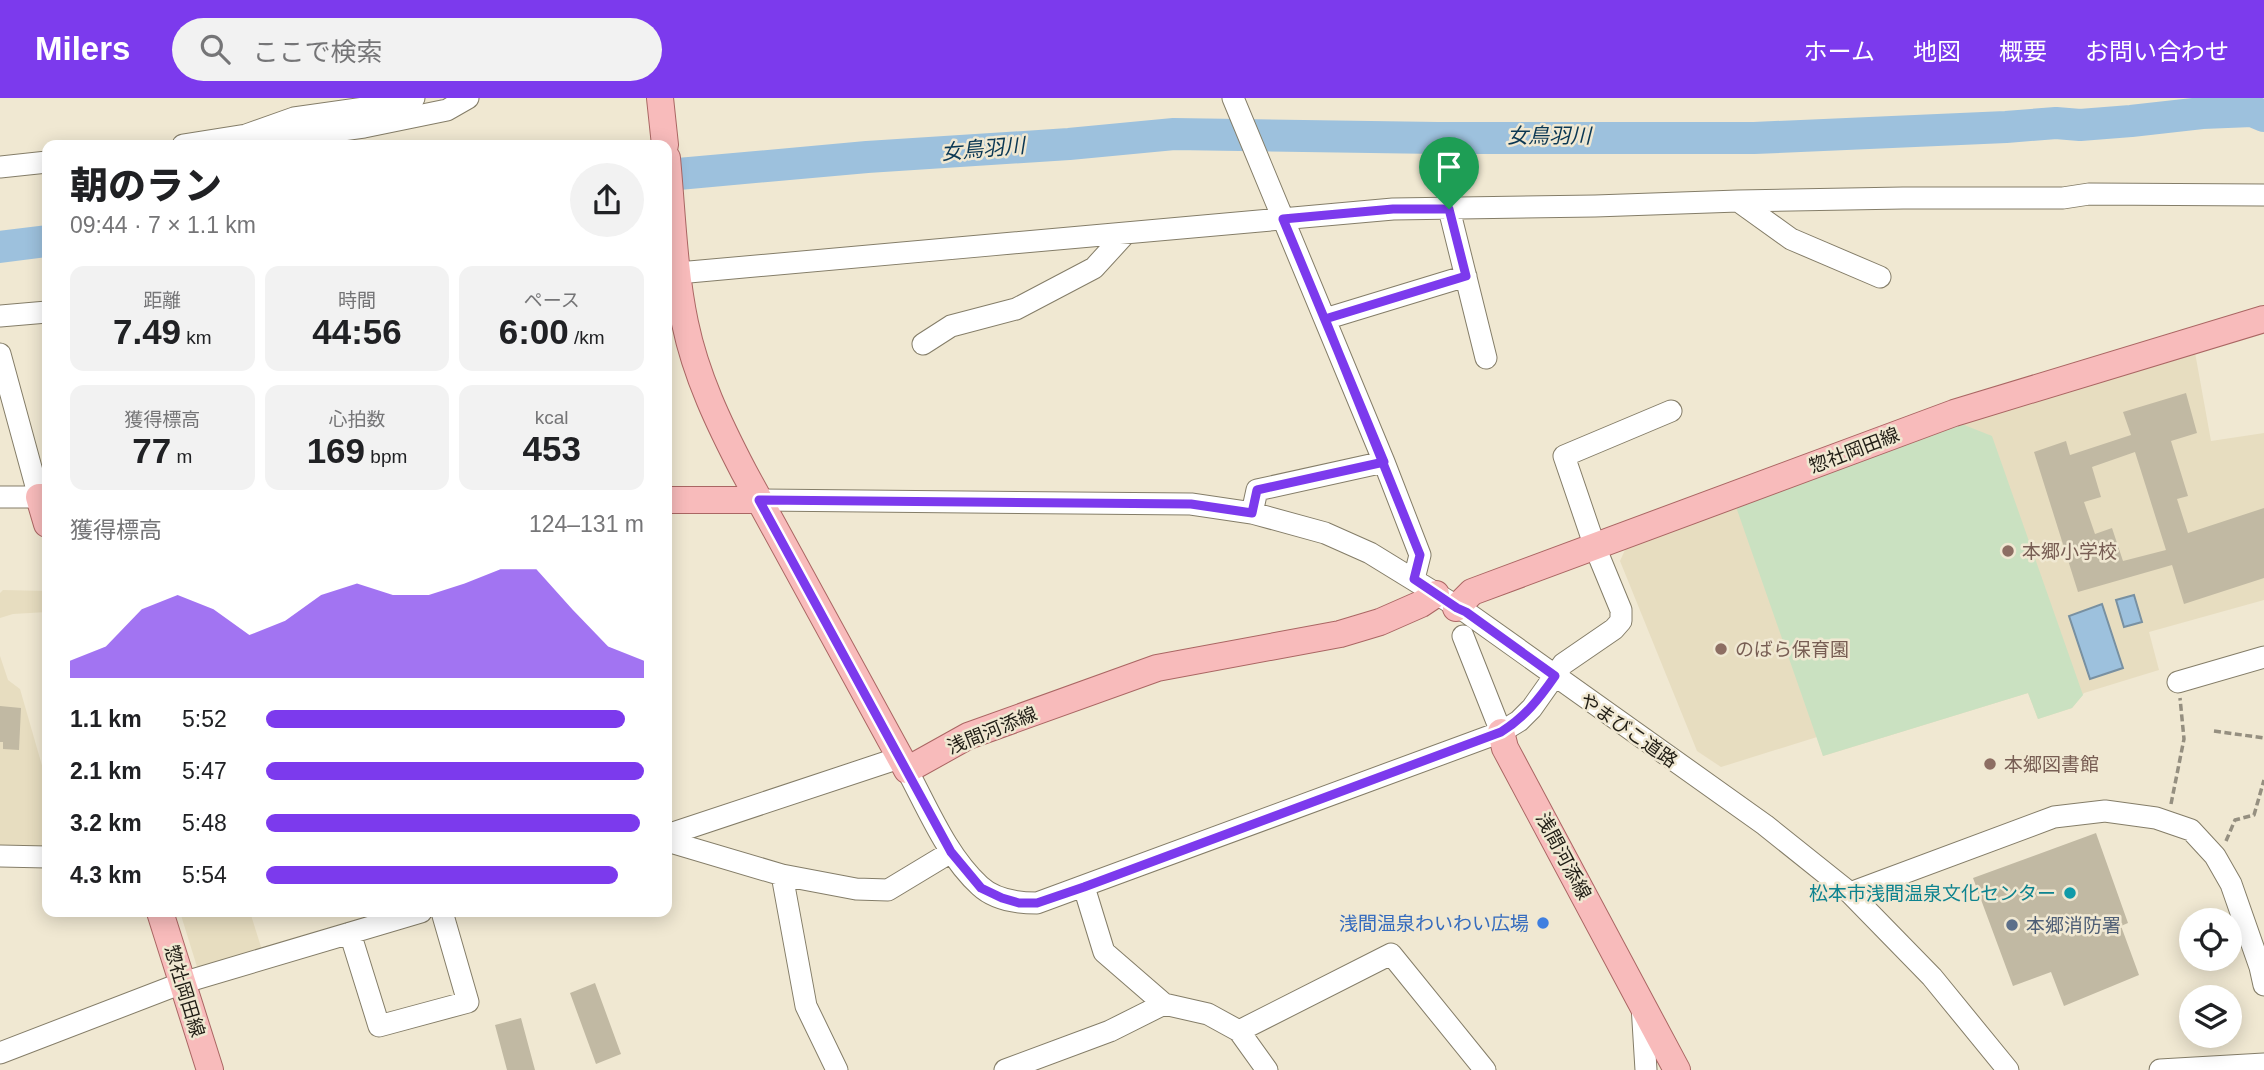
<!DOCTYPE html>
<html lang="ja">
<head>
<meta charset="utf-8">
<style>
  :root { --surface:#fff; --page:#f2f2f2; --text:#202124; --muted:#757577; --accent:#7c3aed }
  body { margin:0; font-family:Helvetica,"Noto Sans JP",sans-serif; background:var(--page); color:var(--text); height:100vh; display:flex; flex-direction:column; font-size:26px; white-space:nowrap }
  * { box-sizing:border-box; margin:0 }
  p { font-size:23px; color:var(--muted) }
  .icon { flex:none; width:38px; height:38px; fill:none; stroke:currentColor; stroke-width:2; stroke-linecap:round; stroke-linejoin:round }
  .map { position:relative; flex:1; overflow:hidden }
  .drawer { position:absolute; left:42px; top:42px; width:630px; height:777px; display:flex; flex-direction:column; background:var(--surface); border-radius:14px; box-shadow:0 4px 18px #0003 }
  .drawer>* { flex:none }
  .buttons { position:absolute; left:2179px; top:810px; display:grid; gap:14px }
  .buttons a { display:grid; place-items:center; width:63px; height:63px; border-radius:50%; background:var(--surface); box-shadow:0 4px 18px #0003; font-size:35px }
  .pin { position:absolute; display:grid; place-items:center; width:60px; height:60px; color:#fff; margin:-72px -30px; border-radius:50% 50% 50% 0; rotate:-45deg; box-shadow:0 0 7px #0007 }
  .pin .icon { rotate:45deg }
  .round { display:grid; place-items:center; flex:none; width:74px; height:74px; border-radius:37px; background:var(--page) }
  .headline { display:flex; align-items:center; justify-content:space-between; height:119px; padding:0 28px }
  h1 { font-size:38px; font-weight:800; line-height:52px }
  .stats { display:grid; grid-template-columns:repeat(3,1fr); gap:10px; height:119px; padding:7px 28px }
  .stats div { display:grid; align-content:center; border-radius:14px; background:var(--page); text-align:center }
  .stats b { font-size:35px; font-weight:800 }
  .stats small { font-size:19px; font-weight:400 }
  .stats p { font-size:19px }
  .chart { height:196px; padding:14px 28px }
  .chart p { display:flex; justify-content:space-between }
  .chart svg { width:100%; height:126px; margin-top:7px; fill:var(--accent); opacity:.7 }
  ul { padding:0 28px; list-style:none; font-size:23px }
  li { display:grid; grid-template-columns:112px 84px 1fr; align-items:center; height:52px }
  li i { height:18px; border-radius:9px; background:var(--accent) }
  header { display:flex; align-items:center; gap:42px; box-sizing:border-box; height:98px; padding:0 35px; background:var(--accent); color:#fff }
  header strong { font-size:33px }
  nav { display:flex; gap:38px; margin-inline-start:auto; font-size:24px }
  .search { width:490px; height:63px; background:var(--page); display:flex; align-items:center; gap:18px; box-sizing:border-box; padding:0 24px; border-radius:38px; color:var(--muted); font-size:26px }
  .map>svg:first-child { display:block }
  .built { fill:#e7ddc0 }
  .green { fill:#cae1c1 }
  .water { fill:#9dc1dd; stroke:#7890a1; stroke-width:2 }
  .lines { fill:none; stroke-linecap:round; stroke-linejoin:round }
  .river { stroke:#9dc1dd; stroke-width:32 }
  .building { fill:#c1b9a3; fill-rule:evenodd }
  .minor-casing { stroke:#847d68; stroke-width:23 }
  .major-casing { stroke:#aa6663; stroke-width:28 }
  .path { stroke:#958f80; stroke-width:3.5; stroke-dasharray:7 3.5; stroke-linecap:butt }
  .minor { stroke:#fff; stroke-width:21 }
  .major { stroke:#f8bbbb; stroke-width:26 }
  .route-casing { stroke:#fff; stroke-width:14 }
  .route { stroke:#7c3aed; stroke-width:9 }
  .education-dot { fill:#8d6e63; stroke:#f0e8d2; stroke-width:2.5 }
  .culture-dot { fill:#0f9aa8; stroke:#f0e8d2; stroke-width:2.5 }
  .shop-dot { fill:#3f7fe0; stroke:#f0e8d2; stroke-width:2.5 }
  .service-dot { fill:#5c6f8a; stroke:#f0e8d2; stroke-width:2.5 }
  .labels { text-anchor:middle; stroke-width:5; stroke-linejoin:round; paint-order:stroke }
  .street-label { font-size:19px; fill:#211e16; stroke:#f0e8d2 }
  .education-label { font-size:19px; fill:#785e54; stroke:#f0e8d2; text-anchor:start }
  .culture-label { font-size:19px; fill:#0d838f; stroke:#f0e8d2; text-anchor:end }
  .shop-label { font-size:19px; fill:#366cbe; stroke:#f0e8d2; text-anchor:end }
  .service-label { font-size:19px; fill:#4e5e75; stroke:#f0e8d2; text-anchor:start }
  .water-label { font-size:21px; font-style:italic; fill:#0a3753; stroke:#f0e8d2 }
</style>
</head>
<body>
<header>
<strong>Milers</strong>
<div class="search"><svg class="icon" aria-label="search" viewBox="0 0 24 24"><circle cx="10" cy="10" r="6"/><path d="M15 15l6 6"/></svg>ここで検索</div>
<nav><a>ホーム</a><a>地図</a><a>概要</a><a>お問い合わせ</a></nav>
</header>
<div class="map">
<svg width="2264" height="972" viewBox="0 0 2264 972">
  <rect width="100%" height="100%" fill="#f0e8d2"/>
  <path class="built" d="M2194,249L2211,343L2264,335V502L2149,534L2159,572L2084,595L2072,610L2038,621L2028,595L1823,658L1817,639L1721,669L1697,653L1620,463L1629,443L1966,319Z
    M3,492L47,493V514L13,516L0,520V495Z
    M0,558L8,582L20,591L47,685V751H0Z
    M180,814H250L262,852L198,872Z"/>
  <path class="green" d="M1954,323L1992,338L2083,597L2072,610L2038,621L2028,595L1823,658L1734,403Z"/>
  <path class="water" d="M2134,497L2142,524L2124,529L2116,502Z
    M2102,506L2123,570L2090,581L2069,518Z"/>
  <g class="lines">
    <path class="river" d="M667,77L867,59L1069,46L1174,36L1438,40H1754L2006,29L2056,25L2080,27L2131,23L2202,15L2252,13L2264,18
      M0,149L47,143"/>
  </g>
  <path class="building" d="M2186,295L2197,335L2171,343L2188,398L2177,401L2188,435L2264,410V480L2184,506L2172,467L2078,494L2034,354L2066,343L2070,357L2131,337L2123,314ZM2135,354L2166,452L2123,463L2112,430L2095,436L2084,404L2101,399L2092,369Z
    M0,608L21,610L19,652L3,651V644H0Z
    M2096,735L2128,825L2121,828L2139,877L2064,908L2051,874L2013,888L1973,780Z
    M595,885L621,956L596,966L570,895Z
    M521,920L535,972H507L495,927Z"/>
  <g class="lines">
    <defs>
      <path id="minor" d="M1233,0L1384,364L1420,457L1414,481
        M259,38L291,39L364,29L447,12L468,0
        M183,47L246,37L294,20L371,9L414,0
        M0,69L47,64
        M1738,103L1791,141L1880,179
        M1449,111L1486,260
        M667,176L1393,111L1595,108L1738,103L1903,100H2063L2089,96L2264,97
        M0,218L47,214
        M1325,221L1466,178
        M923,246L951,228L1016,211L1094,170L1126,135
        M0,256L39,399H0
        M759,402L1191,406L1252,415L1325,435L1370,455L1466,514L1765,727L1850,795L1932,879L2008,972
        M1252,415L1257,392L1384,364
        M1463,538L1501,634
        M2178,584L2264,559
        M907,672C928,711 947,758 980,788C995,802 1017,805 1037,805L1501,634L1519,623L1532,610L1563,566L1614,531L1621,523V512L1595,449L1564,358L1671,313
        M667,737L899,660
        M667,743L782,777L856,791L888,792L951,754
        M0,758L47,759
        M782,777L806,908L837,972
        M1084,789L1104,854L1164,906L1208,916L1239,933L1267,972
        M1850,795L2054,719L2105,713L2156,720L2191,732L2215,758L2231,786L2260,869L2264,887
        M350,835L379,928L468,904L442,814
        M1642,907L1646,972
        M1239,933L1391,856L1485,972
        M0,955L182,885L421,814
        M1005,972L1110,933L1164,906
        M2160,972L2264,966"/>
      <path id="major" d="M660,0L665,47
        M667,60C672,113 674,173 685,225C696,278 719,326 744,374L907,672L968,638L1157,570L1340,536L1380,524L1421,506L1436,496
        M47,399H39L47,426
        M667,402H759
        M1456,510L1472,494L1954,315L2264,221
        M1501,634L1505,650L1677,972
        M160,814L210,972"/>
    </defs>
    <use href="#minor" class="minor-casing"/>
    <use href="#major" class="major-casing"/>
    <path class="path" d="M2214,633L2264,640
      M2171,706L2184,641L2180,600
      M2226,743L2235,722L2254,717L2264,682"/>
    <use href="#minor" class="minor"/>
    <use href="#major" class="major"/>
  </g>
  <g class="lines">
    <defs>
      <path id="route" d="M1449,111H1393L1283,121C1317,202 1350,283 1384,364L1257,392L1252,415L1191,406L759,402L951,754L981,790L1002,800L1019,805H1037L1084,789L1501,634C1525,619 1539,601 1555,578L1466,514L1457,510L1414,481L1420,457L1325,221L1466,178L1449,111"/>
    </defs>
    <use href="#route" class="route-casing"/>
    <use href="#route" class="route"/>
  </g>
  <g class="education-dot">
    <circle cx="2008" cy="453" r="7"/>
    <circle cx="1721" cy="551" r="7"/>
    <circle cx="1990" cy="666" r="7"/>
  </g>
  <circle class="culture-dot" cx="2070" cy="795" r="7"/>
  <circle class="shop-dot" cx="1543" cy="825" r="7"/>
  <circle class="service-dot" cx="2012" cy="827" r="7"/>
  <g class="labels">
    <g class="street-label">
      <text transform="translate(1854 352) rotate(-21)" y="7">惣社岡田線</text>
      <text transform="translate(992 632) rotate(-22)" y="7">浅間河添線</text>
      <text transform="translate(1629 632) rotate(35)" y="7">やまびこ道路</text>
      <text transform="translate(1564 758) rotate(62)" y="7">浅間河添線</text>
      <text transform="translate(185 893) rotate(73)" y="7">惣社岡田線</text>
    </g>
    <g class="education-label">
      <text x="2022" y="460">本郷小学校</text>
      <text x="1735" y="558">のばら保育園</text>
      <text x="2004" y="673">本郷図書館</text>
    </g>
    <g class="culture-label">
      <text x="2056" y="802">松本市浅間温泉文化センター</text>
    </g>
    <g class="shop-label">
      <text x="1529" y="832">浅間温泉わいわい広場</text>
    </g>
    <g class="service-label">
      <text x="2026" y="834">本郷消防署</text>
    </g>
    <g class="water-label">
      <text x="1549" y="45">女鳥羽川</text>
      <text transform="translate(983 51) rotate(-5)" y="7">女鳥羽川</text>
    </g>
  </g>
</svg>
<div class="buttons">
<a><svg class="icon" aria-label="locate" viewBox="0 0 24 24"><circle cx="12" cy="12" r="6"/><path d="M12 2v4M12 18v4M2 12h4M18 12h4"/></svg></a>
<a><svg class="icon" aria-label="layers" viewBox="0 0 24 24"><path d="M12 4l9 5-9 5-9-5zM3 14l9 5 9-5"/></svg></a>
</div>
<div class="pin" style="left:1449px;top:111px;background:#1e9e55"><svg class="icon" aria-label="arrive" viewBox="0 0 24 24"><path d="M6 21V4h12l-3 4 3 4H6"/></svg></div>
<section class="drawer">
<div class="headline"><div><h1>朝のラン</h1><p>09:44 · 7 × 1.1 km</p></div><a class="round"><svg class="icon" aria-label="share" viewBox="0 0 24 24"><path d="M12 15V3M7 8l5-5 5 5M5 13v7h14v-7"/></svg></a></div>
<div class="stats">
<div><p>距離</p><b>7.49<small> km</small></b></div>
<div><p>時間</p><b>44:56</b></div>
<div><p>ペース</p><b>6:00<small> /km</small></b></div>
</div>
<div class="stats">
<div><p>獲得標高</p><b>77<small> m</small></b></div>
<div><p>心拍数</p><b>169<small> bpm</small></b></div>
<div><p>kcal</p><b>453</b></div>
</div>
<div class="chart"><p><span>獲得標高</span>124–131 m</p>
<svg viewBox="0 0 160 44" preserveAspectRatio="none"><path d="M0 44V38L10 33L20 20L30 15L40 20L50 29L60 24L70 15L80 11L90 15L100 15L110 11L120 6L130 6L140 20L150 33L160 38V44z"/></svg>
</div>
<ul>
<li><b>1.1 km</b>5:52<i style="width:95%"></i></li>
<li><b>2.1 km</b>5:47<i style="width:100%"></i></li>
<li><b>3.2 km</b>5:48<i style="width:99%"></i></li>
<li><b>4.3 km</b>5:54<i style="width:93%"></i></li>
</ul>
</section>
</div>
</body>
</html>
